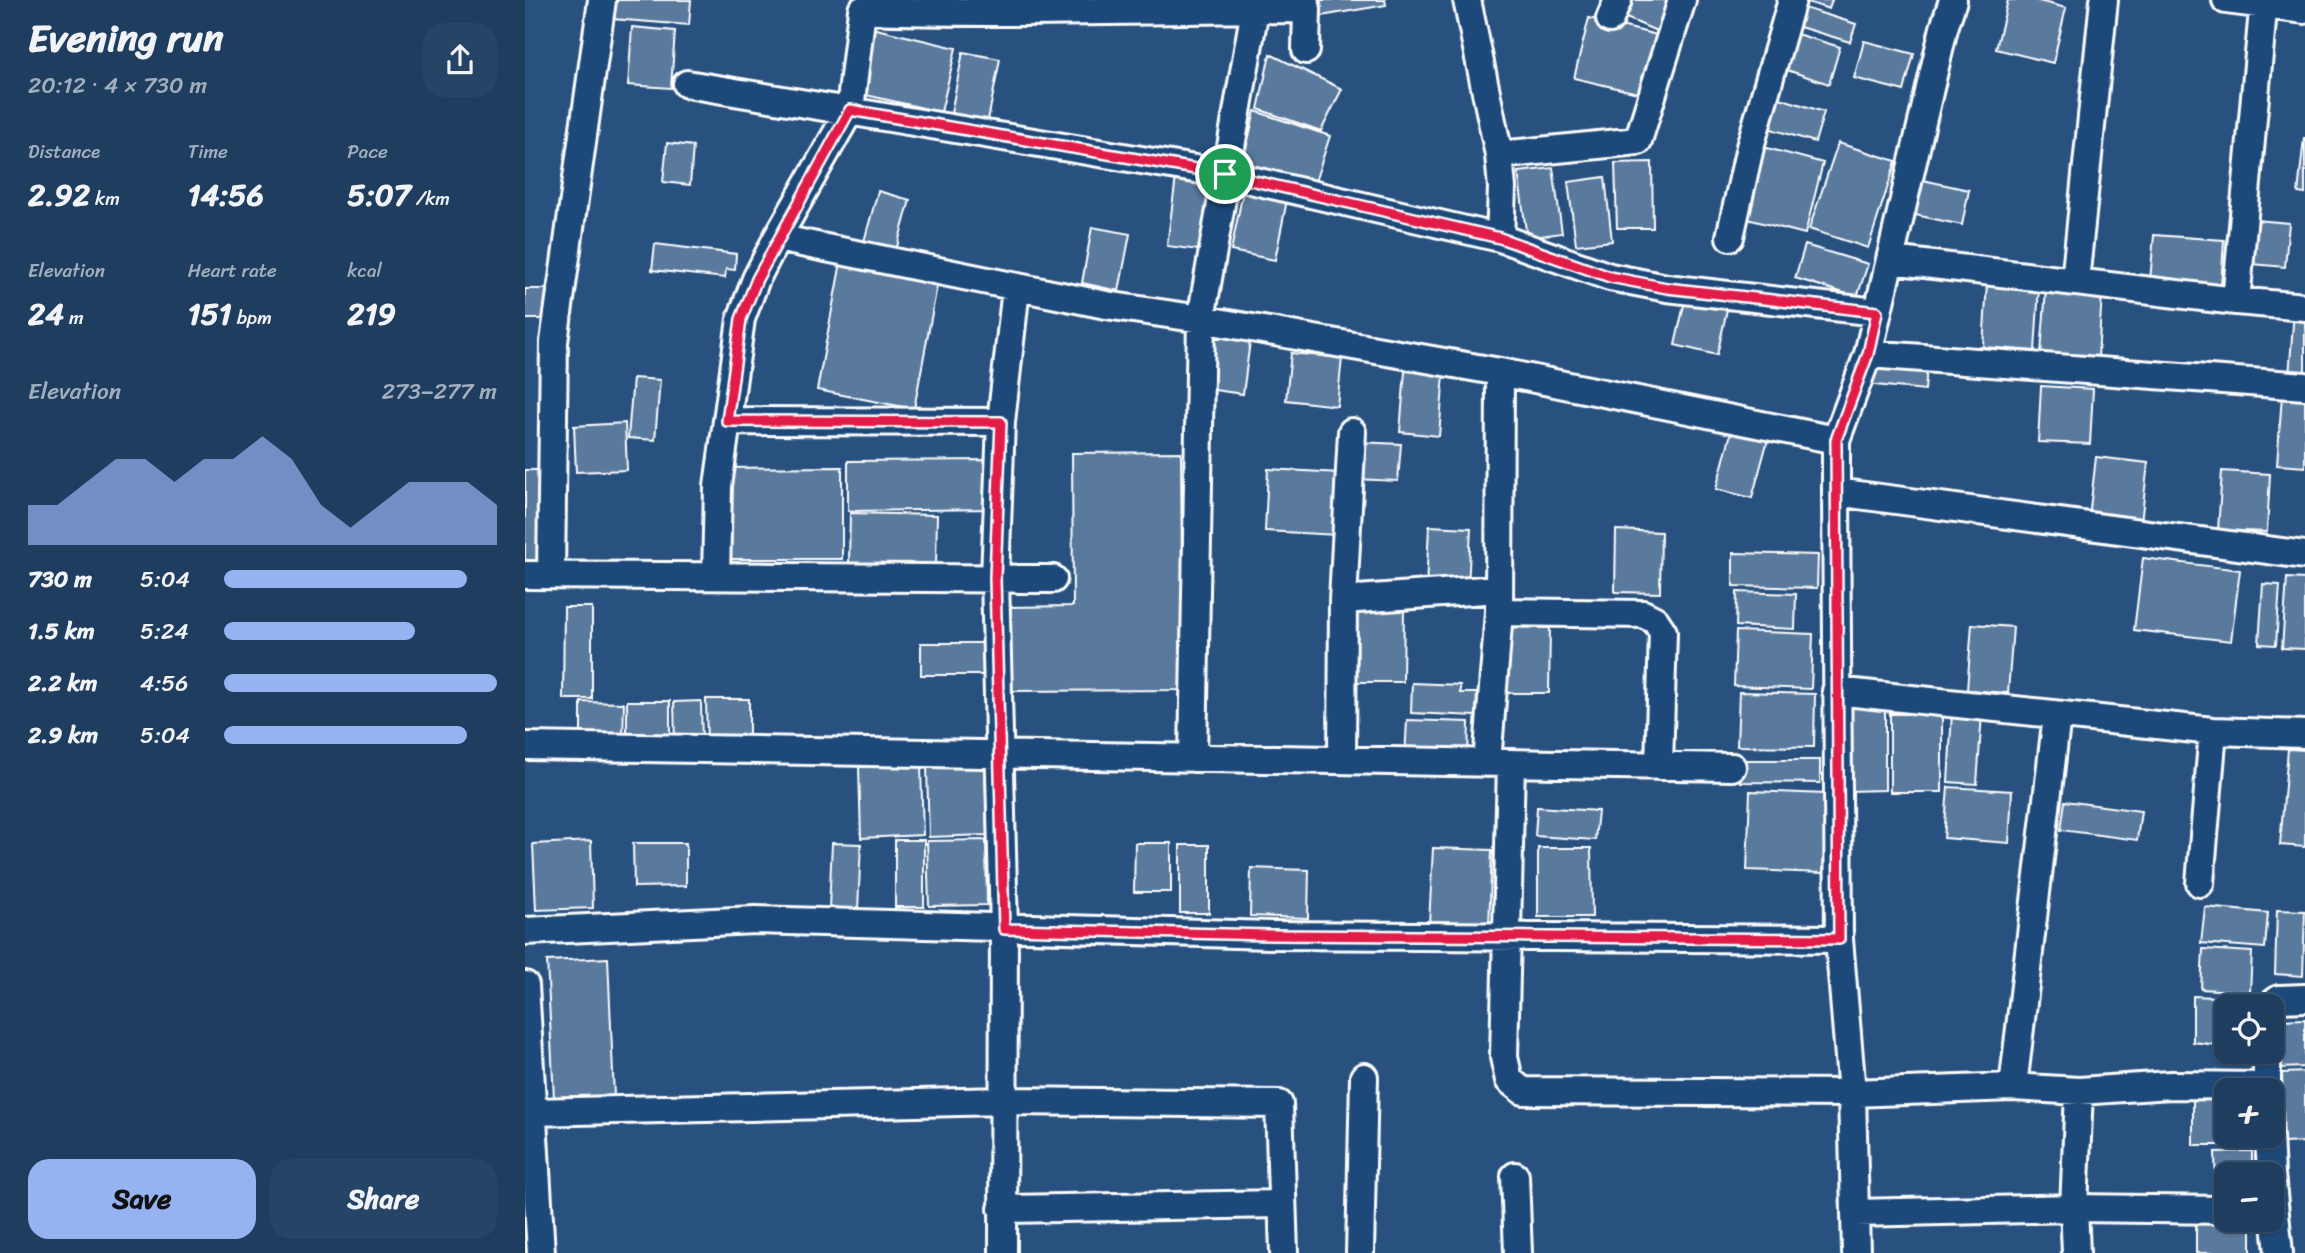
<!DOCTYPE html>
<html lang="en">
<head>
<meta charset="utf-8">
<style>
  :root { --surface:#1e3d5f; --page:#264465; --text:#f1f3f6; --muted:#a1aebd; --line:#3c5674; --accent:#95b2f1 }
  body { margin:0; font-family:Sriracha,sans-serif; background:var(--page); color:var(--text); height:100vh; display:flex; flex-direction:column; font-size:26px; white-space:nowrap }
  * { box-sizing:border-box; margin:0 }
  p { font-size:23px; color:var(--muted) }
  .icon { flex:none; width:38px; height:38px; fill:none; stroke:currentColor; stroke-width:2; stroke-linecap:round; stroke-linejoin:round }
  .map { position:relative; flex:1; overflow:hidden }
  .panel { display:flex; flex-direction:column; background:var(--surface); width:525px }
  .panel>* { flex:none }
  .tools { position:absolute; left:1689px; top:994px; display:grid; gap:14px }
  .tools a { display:grid; place-items:center; width:70px; height:70px; border-radius:14px; background:var(--surface); box-shadow:0 2px 5px #0004,0 0 0 2px var(--line); font-size:35px }
  .pin { position:absolute; display:grid; place-items:center; width:60px; height:60px; color:#fff; margin:-30px; border:4px solid #fff; border-radius:50%; box-shadow:0 2px 7px #0007 }
  .round { display:grid; place-items:center; flex:none; width:74px; height:74px; border-radius:21px; background:var(--page) }
  .head { display:flex; align-items:center; justify-content:space-between; height:119px; padding:0 28px }
  h1 { font-size:38px; font-weight:700; line-height:52px }
  .figures { display:grid; grid-template-columns:repeat(3,1fr); gap:10px; height:119px; padding:7px 28px }
  .figures div { display:grid; align-content:center }
  .figures b { font-size:30px; font-weight:700 }
  .figures small { font-size:19px; font-weight:400 }
  .figures p { font-size:19px }
  .chart { height:196px; padding:14px 28px }
  .chart p { display:flex; justify-content:space-between }
  .chart svg { width:100%; height:126px; margin-top:7px; fill:var(--accent); opacity:.7 }
  .button { display:flex; gap:14px; margin-top:auto; padding:14px 28px }
  .button a { flex:1; height:80px; border-radius:21px; background:var(--accent); color:#111; font-size:28px; font-weight:700; line-height:80px; text-align:center }
  .button a+a { background:var(--page); color:var(--text) }
  ul { padding:0 28px; list-style:none; font-size:23px }
  li { display:grid; grid-template-columns:112px 84px 1fr; align-items:center; height:52px }
  li i { height:18px; border-radius:9px; background:var(--accent) }
  main { display:flex; flex:1; min-height:0 }
  .map>svg:first-child { display:block }
  .building { fill:#5a7a9d; stroke:#fff; stroke-width:2 }
  .lines { fill:none; stroke-linecap:round; stroke-linejoin:round }
  .street-casing { stroke:#fff; stroke-width:32 }
  .street { stroke:#1f4a7a; stroke-width:26 }
  .route-casing { stroke:#fff; stroke-width:14 }
  .route { stroke:#e11d48; stroke-width:9 }
</style>
</head>
<body>
<main>
<section class="panel">
<div class="head"><div><h1>Evening run</h1><p>20:12 · 4 × 730 m</p></div><a class="round"><svg class="icon" aria-label="share" viewBox="0 0 24 24"><path d="M12 15V3M7 8l5-5 5 5M5 13v7h14v-7"/></svg></a></div>
<div class="figures">
<div><p>Distance</p><b>2.92<small> km</small></b></div>
<div><p>Time</p><b>14:56</b></div>
<div><p>Pace</p><b>5:07<small> /km</small></b></div>
</div>
<div class="figures">
<div><p>Elevation</p><b>24<small> m</small></b></div>
<div><p>Heart rate</p><b>151<small> bpm</small></b></div>
<div><p>kcal</p><b>219</b></div>
</div>
<div class="chart"><p><span>Elevation</span>273–277 m</p>
<svg viewBox="0 0 160 44" preserveAspectRatio="none"><path d="M0 44V30L10 30L20 22L30 14L40 14L50 22L60 14L70 14L80 6L90 14L100 30L110 38L120 30L130 22L140 22L150 22L160 30V44z"/></svg>
</div>
<ul>
<li><b>730 m</b>5:04<i style="width:89%"></i></li>
<li><b>1.5 km</b>5:24<i style="width:70%"></i></li>
<li><b>2.2 km</b>4:56<i style="width:100%"></i></li>
<li><b>2.9 km</b>5:04<i style="width:89%"></i></li>
</ul>
<div class="button"><a>Save</a><a>Share</a></div>
</section>
<div class="map">
<svg width="1780" height="1253" viewBox="0 0 1780 1253">
  <rect width="100%" height="100%" fill="#28517f"/>
  <filter id="ink" filterUnits="userSpaceOnUse"><feTurbulence type="fractalNoise" baseFrequency=".0143" numOctaves="2"/><feDisplacementMap in="SourceGraphic" scale="14" xChannelSelector="R" yChannelSelector="G"/><feConvolveMatrix kernelMatrix="1 2 1 2 8 2 1 2 1" color-interpolation-filters="sRGB"/></filter>
  <g filter="url(#ink)">
    <path class="building" d="M89,0H166L164,25L87,19Z
      M787,0H860L861,5L790,17Z
      M1098,0H1149L1141,35L1094,15Z
      M1276,0H1307L1304,9Z
      M1483,0H1510L1541,8L1528,63L1471,49Z
      M1273,6L1331,24L1325,42L1268,25Z
      M1064,18L1132,35L1117,94L1049,78Z
      M107,27L150,31L146,88L103,85Z
      M347,28L431,48L416,112L332,93Z
      M1265,32L1315,47L1304,84L1256,68Z
      M1339,41L1389,54L1379,91L1329,78Z
      M438,52L475,59L463,120L426,113Z
      M745,54L817,89L796,131L733,109Z
      M1245,95L1299,112L1290,142L1236,126Z
      M730,111L805,136L788,188L716,170Z
      M1779,138H1780V194L1773,193Z
      M142,143L168,146L165,185L138,182Z
      M1313,143L1371,161L1343,248L1284,229Z
      M1231,145L1298,163L1280,234L1215,217Z
      M1127,162L1128,228H1092L1090,163Z
      M1028,168L1037,233L1002,238L993,172Z
      M651,177L690,182L681,251L642,246Z
      M1080,177L1087,241L1051,245L1043,182Z
      M1393,179L1444,190L1437,225L1386,214Z
      M353,191L385,200L370,254L338,245Z
      M718,191L762,200L750,260L706,251Z
      M1719,219L1764,223L1760,267L1716,263Z
      M567,227L605,234L594,291L557,283Z
      M1629,235L1699,240L1696,287L1625,281Z
      M130,244L211,254L210,270L201,269L200,278L127,270Z
      M1280,245L1343,264L1332,297L1270,278Z
      M316,262L413,281L389,409L292,390Z
      M1462,283L1514,287L1510,351L1458,347Z
      M0,289H29V319H0Z
      M1521,289L1577,293L1573,357L1516,353Z
      M1161,296L1203,305L1192,355L1150,345Z
      M1769,311L1780,312V377L1764,376Z
      M682,335L725,341L718,394L675,388Z
      M766,353L817,358L812,406L761,400Z
      M1343,361L1402,367L1400,390L1340,384Z
      M880,371L919,374L914,436L875,432Z
      M108,378L135,380L130,440L103,438Z
      M1516,386L1568,389L1565,444L1513,442Z
      M1757,395L1780,397V467L1752,465Z
      M1209,422L1245,432L1227,498L1191,489Z
      M100,423L102,470L51,472L49,426Z
      M832,442L876,444L873,481L829,479Z
      M656,452L658,690L485,691L484,607L548,606L547,453Z
      M1571,457L1623,463L1616,523L1564,518Z
      M466,460L467,509L323,511V461Z
      M317,467V559H199L198,468Z
      M743,469L815,473L812,535L740,531Z
      M0,470H16L15,561H0Z
      M1697,471L1745,474L1742,532L1693,530Z
      M325,513L412,515L411,566L324,564Z
      M904,526L946,528L943,589L901,588Z
      M1091,530L1136,532L1135,593L1090,592Z
      M1208,553L1293,555L1292,588L1208,586Z
      M1618,558L1715,570L1706,641L1609,630Z
      M1762,578L1780,579V649L1757,648Z
      M1738,584L1755,585L1751,645L1734,644Z
      M1212,592L1271,594L1270,629L1211,626Z
      M39,607H67V699H38Z
      M821,608H879L878,682H820Z
      M1447,624L1488,627L1483,693L1442,690Z
      M980,627L1025,628L1024,693H979Z
      M1211,631L1288,634L1286,689L1209,686Z
      M396,643H459V675H396Z
      M887,683L935,685V693H952L951,716L886,713Z
      M1214,692L1290,694L1289,747L1212,746Z
      M181,699H224V746H182Z
      M102,701H145V744H102Z
      M176,701L177,744H150L149,702Z
      M1360,701V790L1322,791V702Z
      M56,702L99,703L98,742L56,741Z
      M1427,712L1457,714L1452,784L1423,782Z
      M1365,714H1417V792H1365Z
      M882,720L944,722L943,759L880,757Z
      M1763,749L1780,750V847L1755,845Z
      M1216,760H1295V783L1216,782Z
      M396,765L398,835L336,838L334,767Z
      M460,766L462,835L404,837L402,768Z
      M1423,787L1487,791L1484,843L1419,838Z
      M1225,791L1301,794L1298,873L1222,870Z
      M1540,801L1616,811L1612,840L1536,830Z
      M1012,807L1073,811L1070,840L1010,836Z
      M370,840H399V907H370Z
      M461,840L462,905L404,906L402,841Z
      M66,841L68,908L11,910L8,844Z
      M108,843H161V886L109,887Z
      M307,843L336,844L333,910L304,909Z
      M610,843H646V892H609Z
      M655,845H684V913H655Z
      M908,848L967,850L964,926L904,924Z
      M1013,848H1066L1067,917H1013Z
      M726,868L784,870L783,918L725,916Z
      M1680,907L1743,913L1740,948L1676,943Z
      M1752,910L1780,911L1778,976L1750,974Z
      M1678,949L1727,952L1725,992L1676,989Z
      M83,958L89,1096L29,1099L22,961Z
      M1668,996L1733,999L1732,1006H1701V1046L1668,1042Z
      M1780,1019V1067L1755,1068L1754,1020Z
      M1780,1072V1142L1759,1143L1757,1073Z
      M1668,1098H1701V1136H1725V1145H1668Z
      M1727,1151V1174H1701V1197H1691L1690,1152Z
      M1671,1218L1726,1220V1253H1671Z"/>
    <g class="lines">
      <defs>
        <path id="street" d="M942,0L974,155L1113,141L1157,0
          M1428,0L1419,28L1343,354L1311,440V492L1780,555
          M1701,0L1780,10
          M1085,19L1093,0
          M781,50L782,9
          M162,84L700,174L975,238L1085,277L1142,288L1352,312
          M974,155L977,188L975,238
          M1205,237L1225,147L1267,0
          M252,238L581,305L676,319L975,372L1311,440
          M1366,260L1711,301L1780,307
          M1550,282L1579,0
          M1711,301L1739,0
          M1343,354L1780,386
          M202,421L476,422
          M1311,492L1314,939
          M0,575L528,579
          M26,575L29,342L77,0
          M191,576L193,486L216,319L231,279L252,238L325,110L337,10C485,15 634,9 782,9L780,0
          M818,600L827,432
          M974,612L1118,614L1130,620L1138,632L1134,766
          M1311,691L1688,731L1780,734
          M0,746L1207,767
          M668,758L676,319L730,9
          M817,760L818,600L974,589
          M962,763L974,612L975,372
          M986,763L979,1057L984,1080L998,1091L1327,1093L1488,1087L1554,1091L1646,1085L1742,1086
          M1675,883L1688,731
          M0,931L230,920L745,935L1314,939L1327,1093L1331,1253
          M0,985L16,1253
          M1745,1006L1754,999L1780,998
          M1488,1087L1532,715
          M1742,1090V1052
          M7,1112L479,1101L754,1104L759,1253
          M1744,1136L1746,1174
          M1746,1174L1754,1253
          M990,1176L993,1253
          M477,1209L757,1204
          M1330,1213L1549,1208L1701,1210
          M478,1253L479,929L470,578L476,422L491,288
          M835,1253L839,1077
          M1551,1253L1549,1208L1554,1091"/>
      </defs>
      <use href="#street" class="street-casing"/>
      <use href="#street" class="street"/>
    </g>
  </g>
  <g class="lines" filter="url(#ink)">
    <defs>
      <path id="route" d="M325,110L700,174L975,238L1085,277L1142,288L1352,312L1343,354L1311,440L1314,939L745,935L479,929L470,578L476,422L202,421L216,319L232,279Z"/>
    </defs>
    <use href="#route" class="route-casing"/>
    <use href="#route" class="route"/>
  </g>
</svg>
<div class="tools">
<a><svg class="icon" aria-label="locate" viewBox="0 0 24 24"><circle cx="12" cy="12" r="6"/><path d="M12 2v4M12 18v4M2 12h4M18 12h4"/></svg></a>
<a>+</a>
<a>−</a>
</div>
<div class="pin" style="left:700px;top:174px;background:#1e9e55"><svg class="icon" aria-label="arrive" viewBox="0 0 24 24"><path d="M6 21V4h12l-3 4 3 4H6"/></svg></div>
</div>
</main>
</body>
</html>
